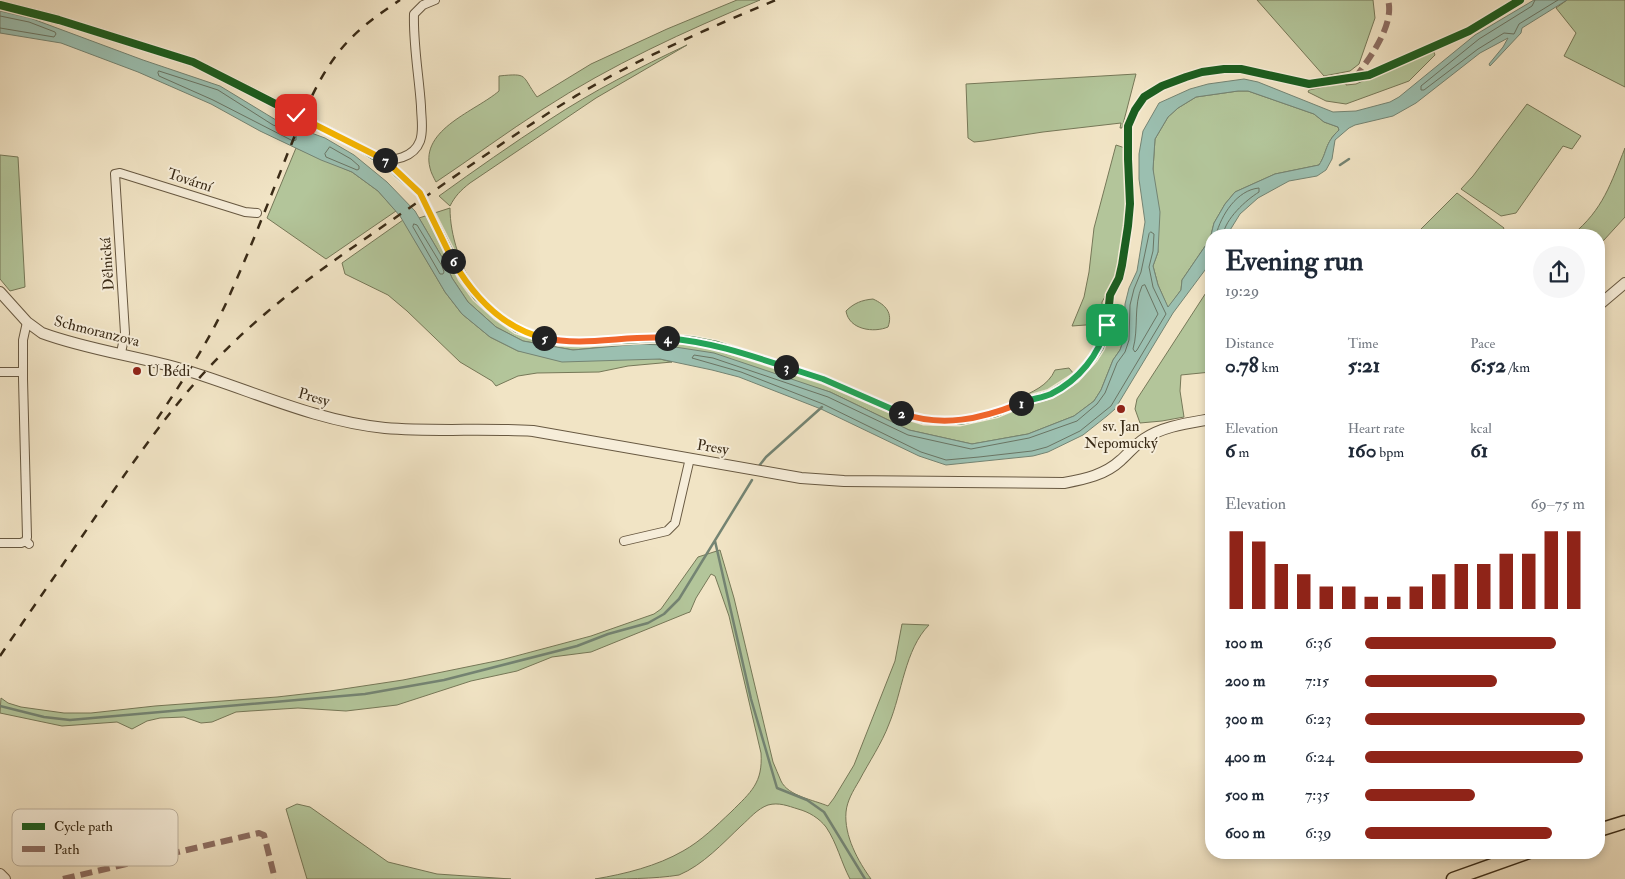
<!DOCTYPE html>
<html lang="en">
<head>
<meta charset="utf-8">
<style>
  :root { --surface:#fff; --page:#f6f6f7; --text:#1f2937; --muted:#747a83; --accent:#8f2418 }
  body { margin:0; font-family:"IM FELL Double Pica",serif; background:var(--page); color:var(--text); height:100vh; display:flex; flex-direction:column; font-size:19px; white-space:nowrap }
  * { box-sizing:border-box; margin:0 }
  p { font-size:16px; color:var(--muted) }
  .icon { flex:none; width:28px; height:28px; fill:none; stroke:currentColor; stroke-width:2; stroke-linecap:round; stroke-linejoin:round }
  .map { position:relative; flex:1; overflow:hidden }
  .details { position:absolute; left:1205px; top:229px; width:400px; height:630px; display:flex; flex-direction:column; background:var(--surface); border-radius:20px; box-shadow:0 2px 8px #0003 }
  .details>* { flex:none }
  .pin { position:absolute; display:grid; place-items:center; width:42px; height:42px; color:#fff; margin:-21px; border-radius:10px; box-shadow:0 2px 8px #0006 }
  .km { position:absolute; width:25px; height:25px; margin:-12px; border-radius:50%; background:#222; color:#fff; font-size:14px; line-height:25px; text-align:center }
  .round { display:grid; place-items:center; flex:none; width:52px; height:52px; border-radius:26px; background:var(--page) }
  .summary { display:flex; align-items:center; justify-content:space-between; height:85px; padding:0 20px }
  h1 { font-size:28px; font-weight:800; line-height:38px }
  .figures { display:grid; grid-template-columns:repeat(3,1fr); gap:8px; height:85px; padding:5px 20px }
  .figures div { display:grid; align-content:center }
  .figures b { font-size:21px; font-weight:800 }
  .figures small { font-size:14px; font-weight:400 }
  .figures p { font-size:14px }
  .chart { height:140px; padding:10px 20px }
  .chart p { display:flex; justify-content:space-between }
  .chart svg { width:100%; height:90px; margin-top:5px; stroke:var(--accent); stroke-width:6 }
  ul { padding:0 20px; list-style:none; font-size:16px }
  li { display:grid; grid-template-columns:80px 60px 1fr; align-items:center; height:38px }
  li i { height:12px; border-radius:6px; background:var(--accent) }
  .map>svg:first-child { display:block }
  .green { fill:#b3c59a; stroke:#767858 }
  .water { fill:#9bbfb0; stroke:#748473; fill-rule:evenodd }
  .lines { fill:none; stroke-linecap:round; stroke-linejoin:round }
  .shore { stroke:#6a7564; stroke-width:1 }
  .stream { stroke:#748473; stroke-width:2.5 }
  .minor-casing { stroke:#685942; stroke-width:10 }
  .tertiary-casing { stroke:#685942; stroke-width:12 }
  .primary-casing { stroke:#3a2b17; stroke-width:15 }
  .minor { stroke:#f6edd9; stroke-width:8 }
  .tertiary { stroke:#f6edd9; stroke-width:10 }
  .primary { stroke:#f1e4c5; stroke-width:12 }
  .rail { stroke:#3a2b17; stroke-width:2.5; stroke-dasharray:9 9; stroke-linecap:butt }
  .quiet { stroke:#8d6e63; stroke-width:6; stroke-dasharray:12 6; stroke-linecap:butt }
  .cycleway-casing { stroke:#f6edd9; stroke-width:11 }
  .cycleway { stroke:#1b5e20; stroke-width:8 }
  .split-1-casing { stroke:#fff; stroke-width:10 }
  .split-2-casing { stroke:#fff; stroke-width:10 }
  .split-3-casing { stroke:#fff; stroke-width:10 }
  .split-4-casing { stroke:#fff; stroke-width:10 }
  .split-5-casing { stroke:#fff; stroke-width:10 }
  .split-6-casing { stroke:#fff; stroke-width:10 }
  .split-7-casing { stroke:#fff; stroke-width:10 }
  .split-8-casing { stroke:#fff; stroke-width:10 }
  .split-1 { stroke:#22a559; stroke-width:6 }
  .split-2 { stroke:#f0652b; stroke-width:6 }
  .split-3 { stroke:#22a559; stroke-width:6 }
  .split-4 { stroke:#22a559; stroke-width:6 }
  .split-5 { stroke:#f0652b; stroke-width:6 }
  .split-6 { stroke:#f5b400; stroke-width:6 }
  .split-7 { stroke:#f5b400; stroke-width:6 }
  .split-8 { stroke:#f5b400; stroke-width:6 }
  .poi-dot { fill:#8f2418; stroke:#f6edd9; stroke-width:2 }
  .labels { text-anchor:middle; stroke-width:4; stroke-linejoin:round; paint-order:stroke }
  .street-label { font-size:15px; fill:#3a2b17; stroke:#f6edd9 }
  .poi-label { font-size:15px; fill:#3a2b17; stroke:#f6edd9; text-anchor:start }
  .key { fill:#f6edd9; stroke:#beb39f; stroke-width:1 }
  .key-label { font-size:14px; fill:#3a2b17 }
</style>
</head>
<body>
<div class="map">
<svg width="1625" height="879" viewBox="0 0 1625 879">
  <rect width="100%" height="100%" fill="#f1e4c5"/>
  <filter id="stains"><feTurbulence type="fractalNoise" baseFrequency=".004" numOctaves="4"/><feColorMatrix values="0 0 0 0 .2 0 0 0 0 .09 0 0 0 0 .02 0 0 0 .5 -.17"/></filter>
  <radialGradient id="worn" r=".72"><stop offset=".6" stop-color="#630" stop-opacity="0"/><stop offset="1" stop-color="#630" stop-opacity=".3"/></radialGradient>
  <path class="green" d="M737,0H760C685,31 611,65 543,109C507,132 472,158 436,182C434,178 431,173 430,168C420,129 476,111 499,91V76C529,73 521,75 537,97L591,64L667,29Z
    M1257,0H1373L1375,18L1359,64L1350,71L1324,76Z
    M1567,0H1625V87L1564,56L1576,33L1556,8Z
    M687,45L596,98L470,183C461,190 455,196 450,206L439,196C475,170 512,144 549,120C593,91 640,67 687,45Z
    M1433,50L1435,55L1409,81L1346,104L1326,101L1308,92L1309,90L1346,82V85L1356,84Z
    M1136,74L1122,128H1120L1121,123L1043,132L984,141L974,142L968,138L966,84Z
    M1238,91H1248L1314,114L1324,122L1338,127L1339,130C1324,144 1328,151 1319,165L1275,174L1235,192L1225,204L1214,223L1210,239L1182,280L1181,290L1168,308L1158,285L1153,266L1158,252L1153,169L1155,139L1168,117L1178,108L1196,97Z
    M1527,104L1581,136L1572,149L1563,146L1516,213L1501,216L1461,189L1473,176Z
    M1116,145L1125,148L1127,188L1126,213L1117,275L1102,302V313L1099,324L1072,326L1084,297L1089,272L1094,228Z
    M296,148L352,172L378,191L396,211L326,259L267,218Z
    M1625,148V217L1604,240L1599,243V235H1572C1603,210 1611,183 1625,148Z
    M0,155L18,157L25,287L10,291L0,279Z
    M1457,193L1504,228L1500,235H1415Z
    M450,208C450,236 461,266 475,290C482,300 501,315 512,322C552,345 587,338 630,335C653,334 679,335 701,339C730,345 758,355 785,364C799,369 814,373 828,379C875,399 922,428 975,416C990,412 1004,405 1017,399C1032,392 1048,386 1055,370L1069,368L1078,379L1099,357L1112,332L1124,339L1120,350L1113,360L1101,390L1094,401L1074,416L1028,434L972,444L909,430L830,392L682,349L662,345L639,344L573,350L523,341L496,327L468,302L452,278L446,264L419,218Z
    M403,220L445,292L462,314L490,337L518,351L660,359L672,362L628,366L599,372L537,373L518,376L496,386L492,381L460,362L407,311L388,295L345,274L342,263Z
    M1211,285V372L1181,375L1180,391L1184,417L1162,421L1140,423L1135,409L1137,399Z
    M873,299C886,305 893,313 888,327C874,333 849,330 846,311C854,303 862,300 873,299Z
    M720,550L734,598L773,762C776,768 778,775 781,781C788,796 814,800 828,806L834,798L854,765L895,661L902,624L929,625C905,649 902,693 889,724C882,743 869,762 859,781C853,791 847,801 846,812C844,836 858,861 871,879H850C841,862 837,843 826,827C819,818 809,812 798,809C788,806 779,802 768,805C757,809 750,818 741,826C723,843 703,865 679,875C655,879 621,879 595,879C625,874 657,866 683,851C701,841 716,826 731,812C751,792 763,783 761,753L729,616L715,576L711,574L696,598L690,612L687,613L591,652L552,657L517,671L471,681L397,705L346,711L298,708L250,711L236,712L212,722L201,723L184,717L160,718L147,721L132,729L117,722L62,726L0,713L1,698L8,703L21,707L64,713H91L155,706L277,697L330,691L403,680L501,660L591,636L654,614L661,609L698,557Z
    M297,804L310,807L388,862L437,874L511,879H307L286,809Z"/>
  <path class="water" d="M1534,0H1567L1522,28L1521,33L1490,66L1489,64L1503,47L1508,38L1480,53L1416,103L1393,116L1355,125L1349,128L1335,140L1332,159L1326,170L1317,176L1289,181L1258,198L1240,214L1227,235H1211V262L1173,313L1115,409L1107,416L1083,435L1048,452L1033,456L946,465L919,456L821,409L739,377L712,370L660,359L562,362L518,351L490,337L462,314L445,292L400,216L378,191L352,172L321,160L260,131L211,104L138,72L61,43L0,33V11L30,18L143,60L220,86L276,120L325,138L354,155L387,182L415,211L446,264L452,278L468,302L496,327L523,341L573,350L639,344L662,345L714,353L830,392L909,430L972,444L1028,434L1074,416L1094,401L1101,390L1113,360L1120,350L1124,339L1125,304L1129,288L1137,271L1145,222L1139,179V154L1143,131L1159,103L1190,89L1208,84L1244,79L1258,82L1333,112L1356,111L1390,102L1399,97L1475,35ZM1238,91H1248L1314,114L1324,122L1338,127L1339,130C1324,144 1328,151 1319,165L1275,174L1235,192L1225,204L1214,223L1210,239L1182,280L1181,290L1168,307L1158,285L1153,266L1158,252L1160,212L1153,169L1155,139L1168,117L1178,108L1196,97Z"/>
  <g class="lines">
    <path class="shore" d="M1535,0L1532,6L1479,39L1421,86V90H1424L1478,49L1504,33L1514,34L1519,24L1558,0
      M0,16L29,22L55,32L56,34L54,37L0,28
      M159,71L218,90L273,125L296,133V140L293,141L213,100L159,76L158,73Z
      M330,147L351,159L359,166V169L357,170L326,157L325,154Z
      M414,224L417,225L442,266L444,272L443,274H440L413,227Z
      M1151,232L1154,234L1153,251L1149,267L1153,287L1166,314L1111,406L1080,431L1047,447L1032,451L979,457L946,460L921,452L823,404L741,372L692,358L694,355L713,358L828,397L908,435L971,449L1029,438L1077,421L1097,404L1105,393L1117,363L1125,352L1129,340L1130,305L1134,289L1141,272L1149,234Z
      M1216,235C1221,215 1237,190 1259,188V192C1246,200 1225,219 1223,235
      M1145,285L1158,314L1137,350L1135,352L1133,349C1139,328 1133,306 1142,286Z"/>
    <path class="stream" d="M1340,165L1349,159
      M759,466L766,457L822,407
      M715,541L751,699L777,788L807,800L824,812L865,879
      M0,706L44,717L70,720L365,694L444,680L577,646L608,634L648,623L664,614L679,599L752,480"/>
    <defs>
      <path id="minor" d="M0,5L59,20L193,62L358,146C364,150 371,155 378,157C393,163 414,157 420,141C424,130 421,117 421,106C419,76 413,44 414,14L423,5L435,0
        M121,353L125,333L115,174L120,173L245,212L257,213
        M0,372H23
        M26,541L27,537L23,379V340L27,322
        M624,541L667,531L675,523L690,458
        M0,543H21L26,541L29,544"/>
      <path id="tertiary" d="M0,292L27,322L42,333C88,350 138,356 185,370C251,390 315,421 385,428C434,432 484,428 533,431L801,478L844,481L1064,483C1085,479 1105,475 1121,460C1129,453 1135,445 1144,439C1163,426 1189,423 1211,419
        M1599,305L1625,283
        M0,874L5,879"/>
      <path id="primary" d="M1599,830L1625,822
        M1453,879L1529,852"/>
    </defs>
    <use href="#minor" class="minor-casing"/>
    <use href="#tertiary" class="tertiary-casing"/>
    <use href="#primary" class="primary-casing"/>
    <use href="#minor" class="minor"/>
    <use href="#tertiary" class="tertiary"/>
    <use href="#primary" class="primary"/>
    <path class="rail" d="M157,419C184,379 212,337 231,292C251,247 269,201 287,155C301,121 313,87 335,57C352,33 376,16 400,0
      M0,656C33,607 67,559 100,510C137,457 173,404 218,358C272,301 338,258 402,213C460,173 518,131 579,94C642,57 709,28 776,0"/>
    <path class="quiet" d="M1355,78C1369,59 1395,25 1388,0
      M63,879L259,833L264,835L275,879"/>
    <defs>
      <path id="cycleway" d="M0,5L59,20L193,62L358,146L374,156L384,159L398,174L420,193L463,278L477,297L497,315L517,329L538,336L558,341L583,342L659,338L691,340L717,345L823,379L904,414L924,420L960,421L996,413L1025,401L1050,394L1075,378L1093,358L1100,347L1107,325L1110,295L1119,278L1122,265L1128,226L1130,204L1128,159V126L1135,110L1144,97L1162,86L1186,77L1202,72L1224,69H1241L1309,84L1369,75L1469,31L1520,0"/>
    </defs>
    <use href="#cycleway" class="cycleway-casing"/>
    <use href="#cycleway" class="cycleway"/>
  </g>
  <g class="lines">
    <defs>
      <path id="split-1" d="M1021,403C1030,399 1042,398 1051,394C1079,380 1099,355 1107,325"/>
      <path id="split-2" d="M901,413C942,428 981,419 1021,403"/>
      <path id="split-3" d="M786,367L823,379L901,413"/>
      <path id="split-4" d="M667,338C710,342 746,354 786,367"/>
      <path id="split-5" d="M544,338C585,347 626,335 667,338"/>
      <path id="split-6" d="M453,261C474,297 502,328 544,338"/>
      <path id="split-7" d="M385,160L420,193L453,261"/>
      <path id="split-8" d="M296,115L385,160"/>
    </defs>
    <use href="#split-1" class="split-1-casing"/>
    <use href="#split-2" class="split-2-casing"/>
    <use href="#split-3" class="split-3-casing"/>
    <use href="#split-4" class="split-4-casing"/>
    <use href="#split-5" class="split-5-casing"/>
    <use href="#split-6" class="split-6-casing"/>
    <use href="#split-7" class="split-7-casing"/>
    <use href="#split-8" class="split-8-casing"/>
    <use href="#split-1" class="split-1"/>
    <use href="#split-2" class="split-2"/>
    <use href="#split-3" class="split-3"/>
    <use href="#split-4" class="split-4"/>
    <use href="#split-5" class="split-5"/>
    <use href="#split-6" class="split-6"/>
    <use href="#split-7" class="split-7"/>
    <use href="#split-8" class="split-8"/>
  </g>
  <g class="poi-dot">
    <circle cx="137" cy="371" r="5"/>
    <circle cx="1121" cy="409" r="5"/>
  </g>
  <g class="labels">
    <g class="street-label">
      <text transform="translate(190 180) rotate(18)" y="5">Tovární</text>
      <text transform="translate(107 264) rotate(-94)" y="5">Dělnická</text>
      <text transform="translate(97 331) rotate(14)" y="5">Schmoranzova</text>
      <text transform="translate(314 397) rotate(16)" y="5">Presy</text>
      <text transform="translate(713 447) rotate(10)" y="5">Presy</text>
    </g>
    <g class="poi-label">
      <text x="147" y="376">U Bédi</text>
      <text x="1121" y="431" text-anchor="middle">sv. Jan<tspan x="1121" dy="17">Nepomucký</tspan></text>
    </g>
  </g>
  <rect x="12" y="809" width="166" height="57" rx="8" class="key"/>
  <rect x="22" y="823" width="23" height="7" fill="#1b5e20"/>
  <rect x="22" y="846" width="23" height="6" fill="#8d6e63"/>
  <g class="key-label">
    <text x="54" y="831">Cycle path</text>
    <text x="54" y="854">Path</text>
  </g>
  <rect width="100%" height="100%" filter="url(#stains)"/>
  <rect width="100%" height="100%" fill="url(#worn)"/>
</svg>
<div class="pin" style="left:1107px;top:325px;background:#1e9e55"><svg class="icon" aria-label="arrive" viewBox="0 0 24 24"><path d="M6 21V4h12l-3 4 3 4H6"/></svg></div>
<div class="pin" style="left:296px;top:115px;background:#d93025"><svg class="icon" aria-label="check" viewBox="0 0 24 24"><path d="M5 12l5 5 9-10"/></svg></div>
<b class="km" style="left:1021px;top:403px">1</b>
<b class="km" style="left:901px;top:413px">2</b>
<b class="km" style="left:786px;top:367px">3</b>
<b class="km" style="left:667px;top:338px">4</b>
<b class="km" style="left:544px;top:338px">5</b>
<b class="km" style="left:453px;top:261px">6</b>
<b class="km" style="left:385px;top:160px">7</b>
<section class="details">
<div class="summary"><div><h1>Evening run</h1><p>19:29</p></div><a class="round"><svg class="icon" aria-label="share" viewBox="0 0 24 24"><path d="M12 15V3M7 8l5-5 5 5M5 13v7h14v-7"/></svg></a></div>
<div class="figures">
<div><p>Distance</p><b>0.78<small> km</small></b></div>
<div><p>Time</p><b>5:21</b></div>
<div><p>Pace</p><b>6:52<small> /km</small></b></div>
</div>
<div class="figures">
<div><p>Elevation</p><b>6<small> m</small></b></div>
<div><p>Heart rate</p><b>160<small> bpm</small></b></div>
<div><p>kcal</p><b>61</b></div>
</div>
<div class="chart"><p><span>Elevation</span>69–75 m</p>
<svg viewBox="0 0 160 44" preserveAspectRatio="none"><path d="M5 44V6M15 44V11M25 44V22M35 44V27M45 44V33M55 44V33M65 44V38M75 44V38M85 44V33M95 44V27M105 44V22M115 44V22M125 44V17M135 44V17M145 44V6M155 44V6"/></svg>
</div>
<ul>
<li><b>100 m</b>6:36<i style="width:87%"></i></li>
<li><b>200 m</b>7:15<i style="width:60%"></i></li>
<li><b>300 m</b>6:23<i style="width:100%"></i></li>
<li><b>400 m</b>6:24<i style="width:99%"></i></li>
<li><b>500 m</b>7:35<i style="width:50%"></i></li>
<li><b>600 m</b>6:39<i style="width:85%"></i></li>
</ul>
</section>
</div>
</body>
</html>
